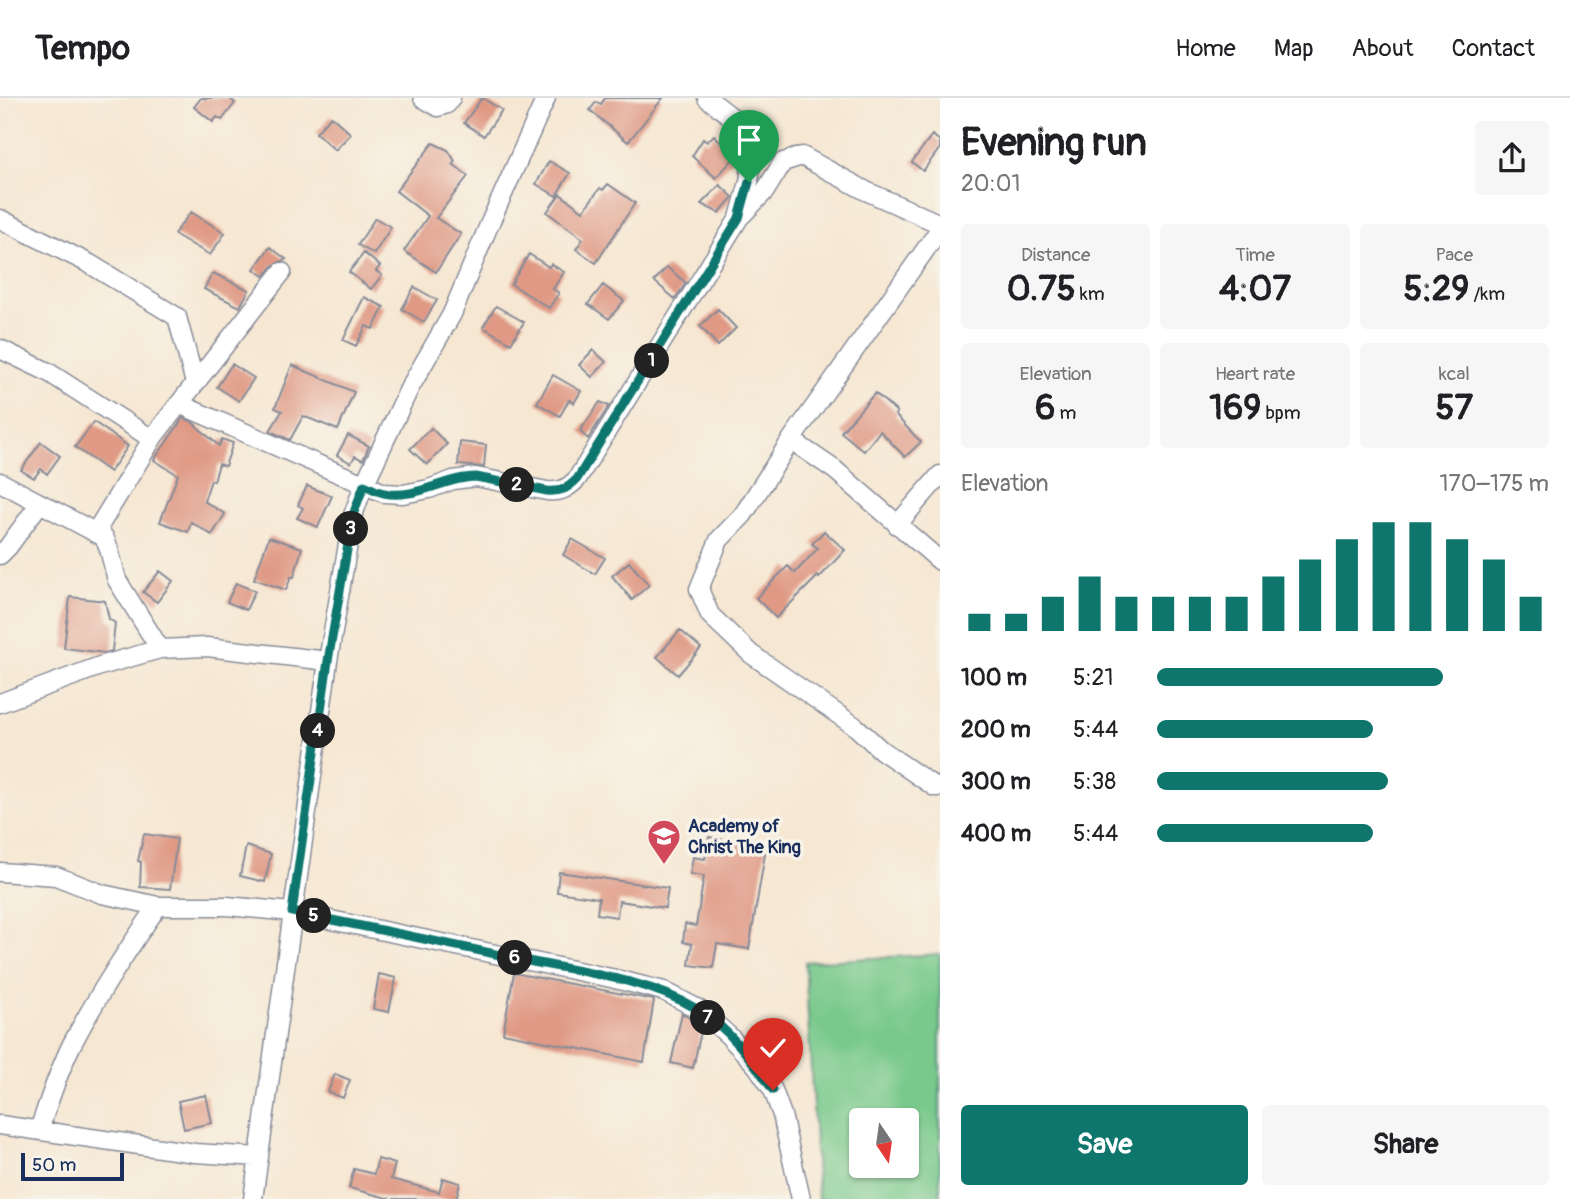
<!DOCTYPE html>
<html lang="en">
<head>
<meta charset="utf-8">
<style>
  :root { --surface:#fff; --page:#f6f6f6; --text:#202124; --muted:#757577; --line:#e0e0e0; --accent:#0f766e }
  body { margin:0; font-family:Pangolin,sans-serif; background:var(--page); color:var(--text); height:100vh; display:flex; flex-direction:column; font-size:26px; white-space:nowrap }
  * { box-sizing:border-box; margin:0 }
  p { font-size:23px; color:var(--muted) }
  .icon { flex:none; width:38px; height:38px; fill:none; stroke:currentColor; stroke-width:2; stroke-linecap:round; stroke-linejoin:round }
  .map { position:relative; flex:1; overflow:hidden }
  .side { display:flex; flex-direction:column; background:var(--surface); width:630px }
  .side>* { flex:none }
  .needle { width:46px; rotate:167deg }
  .tools { position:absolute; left:849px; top:1010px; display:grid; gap:14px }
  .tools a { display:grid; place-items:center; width:70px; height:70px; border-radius:7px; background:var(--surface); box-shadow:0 2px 5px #0004; font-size:35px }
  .scale { position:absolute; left:21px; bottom:18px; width:103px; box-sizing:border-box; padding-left:7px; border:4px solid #1b2f5e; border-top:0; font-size:19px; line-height:24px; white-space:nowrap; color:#1b2f5e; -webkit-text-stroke:5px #f7f3e8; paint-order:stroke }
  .pin { position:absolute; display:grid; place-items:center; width:60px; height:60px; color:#fff; margin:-72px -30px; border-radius:50% 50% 50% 0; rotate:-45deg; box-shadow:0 0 7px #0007 }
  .pin .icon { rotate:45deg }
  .km { position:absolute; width:35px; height:35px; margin:-18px; border-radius:50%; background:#222; color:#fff; font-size:19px; line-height:35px; text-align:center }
  .round { display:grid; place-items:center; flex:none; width:74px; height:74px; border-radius:7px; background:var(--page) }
  .headline { display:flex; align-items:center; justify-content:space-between; height:119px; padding:0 21px }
  h1 { font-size:38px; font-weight:700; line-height:52px }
  .metrics { display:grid; grid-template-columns:repeat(3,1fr); gap:10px; height:119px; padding:7px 21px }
  .metrics div { display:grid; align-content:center; border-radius:7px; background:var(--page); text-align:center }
  .metrics b { font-size:35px; font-weight:700 }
  .metrics small { font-size:19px; font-weight:400 }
  .metrics p { font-size:19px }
  .chart { height:196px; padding:14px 21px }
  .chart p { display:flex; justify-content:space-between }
  .chart svg { width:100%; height:126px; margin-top:7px; stroke:var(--accent); stroke-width:6 }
  .action { display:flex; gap:14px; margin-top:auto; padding:14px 21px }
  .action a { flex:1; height:80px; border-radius:7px; background:var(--accent); color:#fff; font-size:28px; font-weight:700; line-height:80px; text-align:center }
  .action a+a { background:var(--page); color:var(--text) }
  ul { padding:0 21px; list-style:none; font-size:23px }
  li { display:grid; grid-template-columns:112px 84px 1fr; align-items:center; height:52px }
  li i { height:18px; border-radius:9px; background:var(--accent) }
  header { display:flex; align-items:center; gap:42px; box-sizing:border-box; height:98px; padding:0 35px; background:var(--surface); border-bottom:2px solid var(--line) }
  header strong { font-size:33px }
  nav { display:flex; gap:38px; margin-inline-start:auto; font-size:24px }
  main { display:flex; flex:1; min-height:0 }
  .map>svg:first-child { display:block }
  .green { fill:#78c98b; stroke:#4a7c74; stroke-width:2; fill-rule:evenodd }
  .building { fill:#df9984 }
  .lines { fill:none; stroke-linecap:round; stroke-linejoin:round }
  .minor-casing { stroke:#888b98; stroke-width:21 }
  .minor { stroke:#fff; stroke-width:18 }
  .route-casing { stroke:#fff; stroke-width:14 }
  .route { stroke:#0f766e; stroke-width:9 }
  .labels { text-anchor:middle; stroke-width:7; stroke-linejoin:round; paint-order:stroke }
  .poi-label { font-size:18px; font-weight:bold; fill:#1b2f5e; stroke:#f7f3e8; text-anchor:start }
</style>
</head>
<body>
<header>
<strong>Tempo</strong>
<nav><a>Home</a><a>Map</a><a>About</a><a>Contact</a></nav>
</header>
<main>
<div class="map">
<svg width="940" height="1101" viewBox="0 0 940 1101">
  <rect width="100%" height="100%" fill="#f7f3e8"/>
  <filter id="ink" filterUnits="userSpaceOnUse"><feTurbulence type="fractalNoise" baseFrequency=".0143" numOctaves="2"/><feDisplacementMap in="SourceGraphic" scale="14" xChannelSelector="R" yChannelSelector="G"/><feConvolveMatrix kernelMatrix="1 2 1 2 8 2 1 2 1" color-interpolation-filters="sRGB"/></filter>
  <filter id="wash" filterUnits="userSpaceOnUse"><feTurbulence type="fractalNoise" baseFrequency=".00686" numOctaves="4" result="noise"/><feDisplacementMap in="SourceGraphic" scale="28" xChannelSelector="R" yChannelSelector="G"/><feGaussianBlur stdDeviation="1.57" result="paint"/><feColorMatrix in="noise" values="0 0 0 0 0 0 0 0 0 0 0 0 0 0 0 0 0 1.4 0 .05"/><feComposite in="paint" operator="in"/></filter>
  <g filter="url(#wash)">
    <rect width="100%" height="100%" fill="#f6e7d2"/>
    <path class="green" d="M940,856V1101H818L805,864ZM861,1022H906V1068H861Z"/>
    <g id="blocks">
      <path class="building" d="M201,0H229L235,5L222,22L217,19L213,24L194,9Z
        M482,0L502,12L484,38L464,25Z
        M605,0H663L628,44L590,12L596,4L601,6Z
        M331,18L351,36L335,52L316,35Z
        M714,37L735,59L716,80L692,58L703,41L707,44Z
        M932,37L940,43V50L923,73L912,64Z
        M433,45L448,52L455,63L453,66L468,78L436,120L461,136L436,174L404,153L428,118L396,93Z
        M549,63L570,75L556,98L536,86Z
        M608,86L635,105L596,165L576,151L583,141L547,114L560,96L583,113L600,90L603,92Z
        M720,87L733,99L719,115L701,106Z
        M191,114L225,135L210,157L174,136Z
        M375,120L391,129L374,156L358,147Z
        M270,149L286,161L274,167L264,178L254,171Z
        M364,155L380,168L376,173L382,177L371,191L349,174Z
        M529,156L549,169L551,166L564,174L553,191L559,195L549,210L511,186Z
        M667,169L686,185L675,201L654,183Z
        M213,175L249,192L240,209L204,191Z
        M603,187L624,203L609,221L588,206Z
        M414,189L437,202L424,224L402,211Z
        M364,199L384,209L373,231L366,228L356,248L343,242Z
        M496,208L524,224L511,245L483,229Z
        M718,211L736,230L718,248L700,228Z
        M593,252L606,264L592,279L579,267Z
        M232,266L254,280L239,303L217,289Z
        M292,267L354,294L338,332L303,318L290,342L270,333L282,313L275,310Z
        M553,277L581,293L574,305L569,302L560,318L537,305Z
        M875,295L897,314L895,317L921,344L905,359L880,333L864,353L841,334Z
        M600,304L609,308L588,341L580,333Z
        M183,320L191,323L219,348L222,341L233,345L225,368L219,366L214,383L211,382L204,403L225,416L212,437L191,424L188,434L160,424L178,377L154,362Z
        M94,324L128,348L110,374L75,349Z
        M431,330L447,346L427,367L410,351Z
        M348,337L369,348L363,362L355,358L351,365L337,357Z
        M41,344L60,358L47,376L41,371L34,380L21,372Z
        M460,344L486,347L484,369L458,367Z
        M307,388L332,398L318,429L297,420L303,410L298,407Z
        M824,433L845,452L819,480L818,478L776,520L756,500L788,468L795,475L818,450L812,446Z
        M269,439L302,450L294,479H291L286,492L254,481Z
        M572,441L605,460L595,476L563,457Z
        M629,464L649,487L632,502L612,478Z
        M160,473L173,483L157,504L143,494Z
        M236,485L255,493L246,512L227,504Z
        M70,499L105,503L109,521L115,525L112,553L105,555L64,550Z
        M680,532L701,550L678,577L657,559Z
        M144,736L177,741L170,791L140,789L141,764L138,763Z
        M709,739L766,750L749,851L717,846L713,870L689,867L692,846L683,844L685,826L696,828L704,778L690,776L693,759L705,761Z
        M246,748L271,756L265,784L240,778Z
        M559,774L668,790L665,810L619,803L617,819L597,816L599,800L557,794Z
        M514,875L654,902L644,964L503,935Z
        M379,876L396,880L389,914L373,911Z
        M682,915L702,929L693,970L671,965Z
        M335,976L350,982L343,1000L328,994Z
        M206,997L212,1025L184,1031L178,1003Z
        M378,1061L395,1066L391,1081L439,1094L443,1080L460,1085L456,1101H391L349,1090L354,1071L374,1076Z"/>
    </g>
  </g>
  <g filter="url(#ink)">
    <use href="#blocks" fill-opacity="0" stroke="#888b98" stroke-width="2"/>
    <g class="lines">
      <defs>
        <path id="minor" d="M423,0L438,9L447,6L451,0
          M742,117L765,93L783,64L802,58L866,93L940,126
          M0,121L90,166L177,219L195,285
          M0,251L48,274L152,341
          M179,306L384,395L403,396L429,391L453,382L476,379L547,393C561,394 567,391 577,381L739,120L749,84L752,59L743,31L733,20L707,0
          M791,342L940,131
          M0,384L104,439L109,451L117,482L160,551
          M897,427L940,377
          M95,435L154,338L282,174
          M0,457L8,449L40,405
          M940,463L835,372L791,342L743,417L719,442L699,491L710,517L751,556L856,629L881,652L935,689H940
          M0,605L100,568L160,551L207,549L328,563
          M0,774L56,778L102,796L158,808H227L292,814L611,880L664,893L700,912L729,938L757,968L773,992L782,1017L801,1101
          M0,1027L195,1055L259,1059
          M39,1032C49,1003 58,974 72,946C97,898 127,852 158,808
          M253,1101L328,563L353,417L364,387L409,291L452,216L489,127L546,0"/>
      </defs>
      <use href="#minor" class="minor-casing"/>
      <use href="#minor" class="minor"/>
    </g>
  </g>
  <g class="lines" filter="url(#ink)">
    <defs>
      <path id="route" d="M749,84L739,120L577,381C567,391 561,394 547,393L476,379C445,379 416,402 384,395C377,394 370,389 364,387L353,417L328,563L292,814C373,830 453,847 533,864C588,875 648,882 697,911C728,929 753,963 773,992"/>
    </defs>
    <use href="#route" class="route-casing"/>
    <use href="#route" class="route"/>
  </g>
  <defs>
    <symbol id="school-pin" viewBox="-11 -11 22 30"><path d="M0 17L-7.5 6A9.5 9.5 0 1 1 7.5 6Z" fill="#d1495b" stroke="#f7f3e8"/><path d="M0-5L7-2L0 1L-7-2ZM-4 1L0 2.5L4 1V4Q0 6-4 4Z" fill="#fff"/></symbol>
  </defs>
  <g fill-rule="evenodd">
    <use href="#school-pin" x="645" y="719" width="38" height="52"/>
  </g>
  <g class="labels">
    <g class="poi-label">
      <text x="688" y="734">Academy of<tspan x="688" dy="21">Christ The King</tspan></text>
    </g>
  </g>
</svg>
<div class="tools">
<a><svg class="needle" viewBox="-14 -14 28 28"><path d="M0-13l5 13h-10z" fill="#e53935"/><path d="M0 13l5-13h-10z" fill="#757577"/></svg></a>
</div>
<div class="scale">50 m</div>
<div class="pin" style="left:749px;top:84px;background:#1e9e55"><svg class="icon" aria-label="arrive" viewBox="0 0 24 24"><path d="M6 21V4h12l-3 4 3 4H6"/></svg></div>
<div class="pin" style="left:773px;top:992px;background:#d93025"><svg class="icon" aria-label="check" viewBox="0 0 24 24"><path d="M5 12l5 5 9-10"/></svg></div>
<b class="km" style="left:652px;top:263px">1</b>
<b class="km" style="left:517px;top:387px">2</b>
<b class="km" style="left:351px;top:431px">3</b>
<b class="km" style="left:318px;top:633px">4</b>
<b class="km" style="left:314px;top:818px">5</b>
<b class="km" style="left:515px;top:860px">6</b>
<b class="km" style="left:708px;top:920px">7</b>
</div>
<section class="side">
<div class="headline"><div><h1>Evening run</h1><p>20:01</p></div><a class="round"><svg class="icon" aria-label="share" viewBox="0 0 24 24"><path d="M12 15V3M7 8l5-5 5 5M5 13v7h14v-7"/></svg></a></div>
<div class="metrics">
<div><p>Distance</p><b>0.75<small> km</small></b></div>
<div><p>Time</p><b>4:07</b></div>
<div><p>Pace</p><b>5:29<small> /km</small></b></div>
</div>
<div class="metrics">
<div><p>Elevation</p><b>6<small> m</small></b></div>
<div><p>Heart rate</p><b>169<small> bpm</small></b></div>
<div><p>kcal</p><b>57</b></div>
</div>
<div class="chart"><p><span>Elevation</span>170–175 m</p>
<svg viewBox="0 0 160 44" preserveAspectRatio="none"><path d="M5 44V38M15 44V38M25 44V32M35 44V25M45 44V32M55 44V32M65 44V32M75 44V32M85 44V25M95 44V19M105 44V12M115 44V6M125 44V6M135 44V12M145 44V19M155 44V32"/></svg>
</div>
<ul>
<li><b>100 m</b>5:21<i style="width:73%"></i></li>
<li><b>200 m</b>5:44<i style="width:55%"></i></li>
<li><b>300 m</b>5:38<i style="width:59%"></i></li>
<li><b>400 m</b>5:44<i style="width:55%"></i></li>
</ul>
<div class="action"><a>Save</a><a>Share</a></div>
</section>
</main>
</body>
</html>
